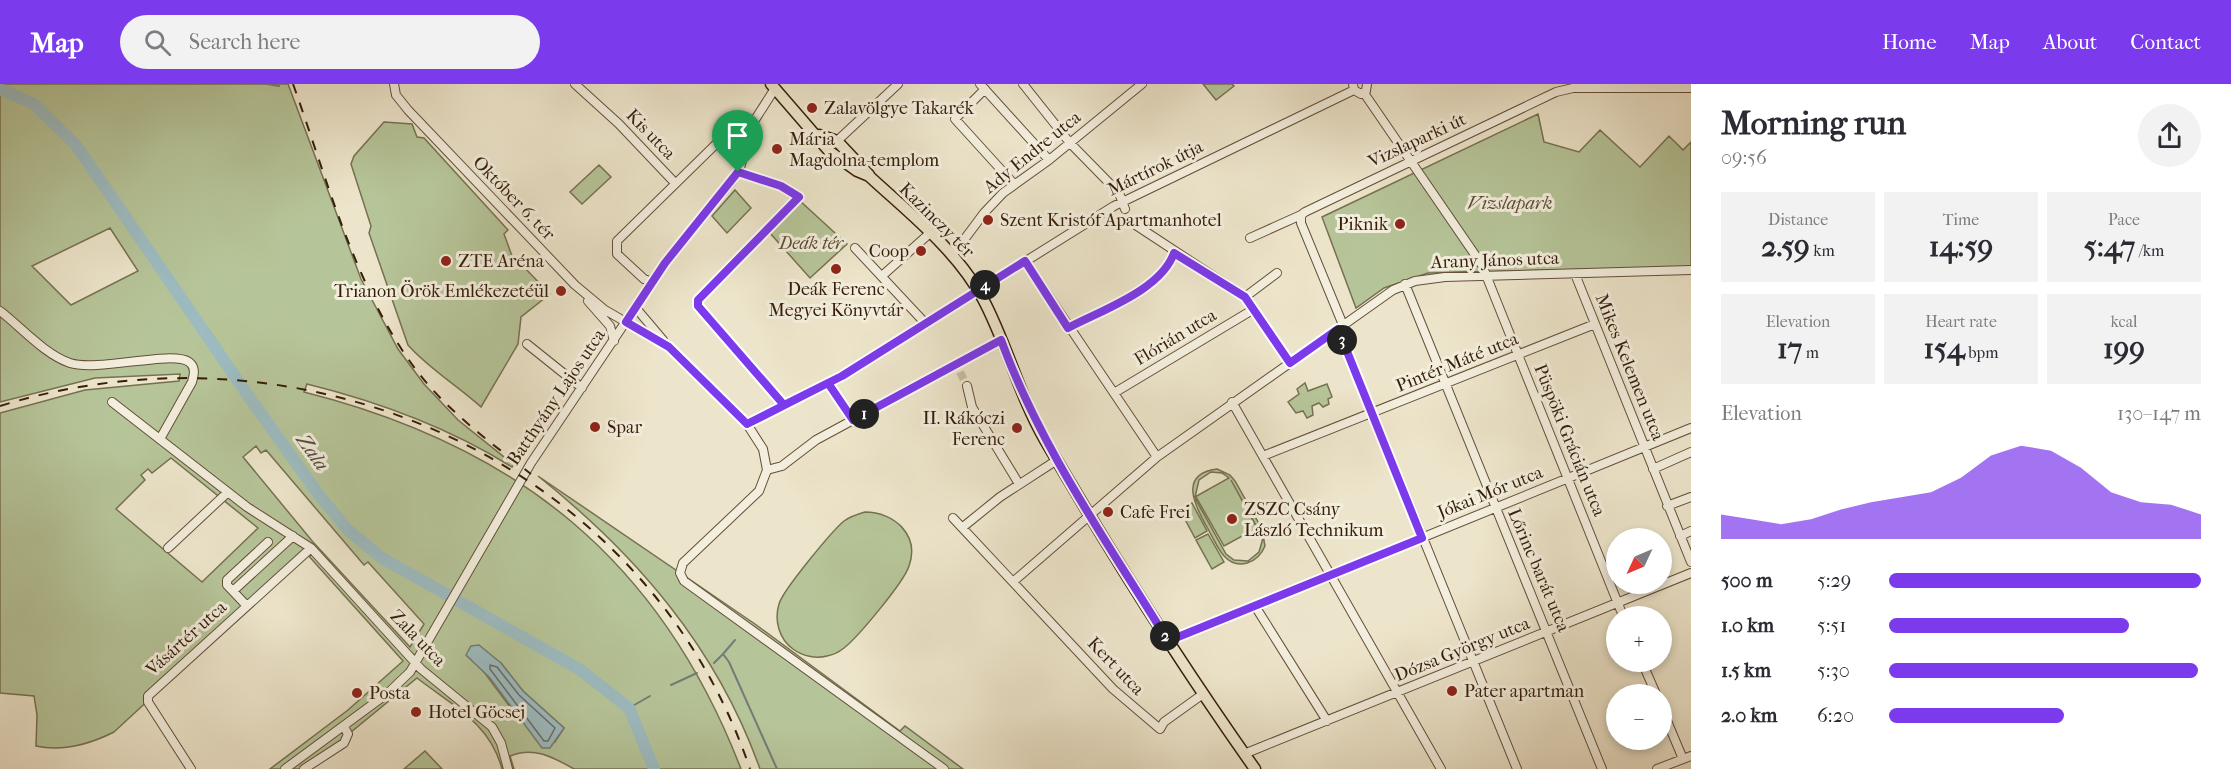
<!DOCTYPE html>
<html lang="en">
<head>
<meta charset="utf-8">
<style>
  :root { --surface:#fff; --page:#f2f2f3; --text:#2b2b33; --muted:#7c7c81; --accent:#7c3aed }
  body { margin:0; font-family:"IM FELL French Canon",serif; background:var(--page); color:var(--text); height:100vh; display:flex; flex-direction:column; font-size:22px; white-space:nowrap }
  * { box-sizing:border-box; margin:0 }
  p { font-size:20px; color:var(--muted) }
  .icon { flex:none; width:33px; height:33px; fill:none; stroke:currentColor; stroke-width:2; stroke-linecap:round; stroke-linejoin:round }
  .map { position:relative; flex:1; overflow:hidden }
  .sheet { display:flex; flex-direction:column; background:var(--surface); width:540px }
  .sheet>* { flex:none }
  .needle { width:39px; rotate:226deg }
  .tools { position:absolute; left:1606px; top:444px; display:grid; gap:12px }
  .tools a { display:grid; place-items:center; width:66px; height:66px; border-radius:50%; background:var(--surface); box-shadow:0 3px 9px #0003; font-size:30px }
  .pin { position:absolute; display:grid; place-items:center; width:51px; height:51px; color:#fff; margin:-62px -26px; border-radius:50% 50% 50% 0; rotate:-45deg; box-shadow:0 0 6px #0007 }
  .pin .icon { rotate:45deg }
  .km { position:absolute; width:30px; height:30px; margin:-15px; border-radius:50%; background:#222; color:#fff; font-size:16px; line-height:30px; text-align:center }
  .round { display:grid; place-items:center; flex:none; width:63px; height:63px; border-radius:32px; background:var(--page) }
  .overview { display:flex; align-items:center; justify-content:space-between; height:102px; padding:0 30px }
  h1 { font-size:33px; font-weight:700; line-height:45px }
  .figures { display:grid; grid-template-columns:repeat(3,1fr); gap:9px; height:102px; padding:6px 30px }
  .figures div { display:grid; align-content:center; border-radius:0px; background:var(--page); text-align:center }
  .figures b { font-size:30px; font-weight:700 }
  .figures small { font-size:16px; font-weight:400 }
  .figures p { font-size:16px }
  .chart { height:168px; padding:12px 30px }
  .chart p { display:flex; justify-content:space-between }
  .chart svg { width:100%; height:108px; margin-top:6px; fill:var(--accent); opacity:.7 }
  ul { padding:0 30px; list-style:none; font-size:20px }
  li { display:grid; grid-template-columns:96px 72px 1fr; align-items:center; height:45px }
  li i { height:15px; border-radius:8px; background:var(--accent) }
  header { display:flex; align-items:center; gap:36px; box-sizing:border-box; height:84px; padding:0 30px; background:var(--accent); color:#fff }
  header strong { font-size:28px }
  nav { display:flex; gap:33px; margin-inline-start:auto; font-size:21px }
  .search { width:420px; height:54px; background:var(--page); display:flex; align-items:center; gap:15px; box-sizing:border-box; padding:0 21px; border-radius:33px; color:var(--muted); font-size:22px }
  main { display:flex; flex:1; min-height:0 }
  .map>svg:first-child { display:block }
  .green { fill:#b6c599; stroke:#767151; stroke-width:1.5; fill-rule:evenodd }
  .water { fill:#9dbcc1; stroke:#737c77; stroke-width:1.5 }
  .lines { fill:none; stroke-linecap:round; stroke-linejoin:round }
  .shore { stroke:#696c65; stroke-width:1.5 }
  .stream { stroke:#737c77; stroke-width:2 }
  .river { stroke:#9dbcc1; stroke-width:12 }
  .minor-tunnel { stroke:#c8bda4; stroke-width:8; stroke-dasharray:8 4; stroke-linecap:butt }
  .minor-casing { stroke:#634f3a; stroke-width:10 }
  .major-casing { stroke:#351d09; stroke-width:13 }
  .minor { stroke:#f3eedd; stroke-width:8 }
  .major { stroke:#ede5cb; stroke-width:10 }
  .rail { stroke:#351d09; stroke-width:2; stroke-dasharray:10 10; stroke-linecap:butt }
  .route-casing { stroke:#fff; stroke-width:12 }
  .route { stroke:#7c3aed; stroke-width:8 }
  .poi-dot { fill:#8f2418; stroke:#f3eedd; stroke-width:2 }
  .labels { text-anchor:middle; stroke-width:6; stroke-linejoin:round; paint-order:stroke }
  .poi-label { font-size:18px; fill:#351d09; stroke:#f3eedd; text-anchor:start }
  .street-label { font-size:18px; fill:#351d09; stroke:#f3eedd }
  .park-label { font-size:18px; font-style:italic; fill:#5c4f34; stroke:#f3eedd }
  .water-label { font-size:20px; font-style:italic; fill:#544d40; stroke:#f3eedd }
</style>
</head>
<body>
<header>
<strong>Map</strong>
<div class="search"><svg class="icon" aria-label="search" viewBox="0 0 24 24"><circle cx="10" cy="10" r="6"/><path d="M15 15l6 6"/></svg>Search here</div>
<nav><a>Home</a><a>Map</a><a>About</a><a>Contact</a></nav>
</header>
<main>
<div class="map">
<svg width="1691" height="685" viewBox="0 0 1691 685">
  <rect width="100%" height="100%" fill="#ede5cb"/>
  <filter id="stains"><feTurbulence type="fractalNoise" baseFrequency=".00333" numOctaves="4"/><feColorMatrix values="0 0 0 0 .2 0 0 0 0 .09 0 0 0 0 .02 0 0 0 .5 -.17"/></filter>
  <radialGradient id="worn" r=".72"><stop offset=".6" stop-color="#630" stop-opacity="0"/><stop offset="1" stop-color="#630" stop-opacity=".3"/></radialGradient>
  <path class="green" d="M0,0H288L361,195L398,265L424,300L458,336L514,381L512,383C448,343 380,318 307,300L304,308C518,362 661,477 741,685H574C553,673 533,662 510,672L514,685H502C490,639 453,622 417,594L306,685H270L348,626L403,577L307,470L114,648C90,660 63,668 36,662L37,631L34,612L0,609V329L85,306L179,297L180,290L95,294L0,318ZM110,144L138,187L71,221L32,182ZM256,362L261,369L266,366L364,481L368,478L424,540L410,563L313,458L243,373ZM171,374L258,444L202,498L116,425L145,396L141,391L148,385L152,389ZM475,576L501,579L523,607L564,644L555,658L510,623Z
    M1203,0H1232L1234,2L1216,16Z
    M1538,30L1544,58L1579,68L1600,46L1640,83L1669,52L1683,66L1691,58V183L1428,189L1384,204L1356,224L1322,133Z
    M384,38L412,40L417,53L424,54L508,146L504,150L516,183L522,181L550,210L521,233L518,260L481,323C459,303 427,283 408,261L369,149L371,142L351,80L354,72Z
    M599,81L611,93L582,120L570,108Z
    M735,106L751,124L727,149L712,132Z
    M799,116L847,160L810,194L769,148Z
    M1305,299L1308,307L1327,300L1332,313L1328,315L1329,320L1323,323L1319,319L1312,322L1313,331L1307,334L1303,327L1296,329L1288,318L1299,310L1297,305Z
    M1217,385L1230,391L1235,397L1262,445L1265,462C1258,479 1238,487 1224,472C1217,464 1212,452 1207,443C1195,422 1178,390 1217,385ZM1211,388L1222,389L1229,394L1195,413L1199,396ZM1231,396L1263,454L1259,468L1248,477L1234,476L1226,470L1196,416V413L1224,462L1257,444Z
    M538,392L755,540L900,647L905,642L963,685H760C717,564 637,471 538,392Z
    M1192,419L1207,447L1195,454L1180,426Z
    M865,428C894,428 920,451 909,482C904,498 858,553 844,564C839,568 833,571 827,572C816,575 802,572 793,565C779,555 774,536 779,520C783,506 832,447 844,437C851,432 858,430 865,428Z
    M1208,450L1224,478L1212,485L1196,456Z
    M425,667L442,685H404Z"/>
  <path class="water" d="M479,561L501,579L523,607L564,644L550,664H542L490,594L466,571L471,562Z"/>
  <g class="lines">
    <path class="shore" d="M490,581L497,583L519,611L555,644L548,657H544L490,585Z"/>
    <path class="stream" d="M267,0L279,2
      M723,570L735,556
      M714,579L723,570L729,578L777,685
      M671,601L697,589
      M629,624L650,612"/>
    <path class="river" d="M0,5L34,20L76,61L247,310L319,411L349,447L382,474L579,585L629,624L654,685"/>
    <path class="minor-tunnel" d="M960,288L967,302"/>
    <defs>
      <path id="minor" d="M394,0L396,11L408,26L575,201L605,226L669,263L747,340L763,365L767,386L759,407L683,479L680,489L684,497L944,685
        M575,0L619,40L675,99
        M980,0L1049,76
        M1023,0L1070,59L1119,109L1125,125
        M1353,0L1354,6L1361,10L1366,7L1367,0
        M985,5L955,35L1014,100
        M1364,9L1482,181L1623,532
        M837,57L898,0
        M738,88L781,102L799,113L698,216V222L784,321
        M1131,138L1245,213L1290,279
        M1250,154L1301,131
        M855,164L926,240
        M952,172L984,129L1003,109L1049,76L1142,0
        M1025,177L1157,373
        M1575,190L1691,478
        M883,191L930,149
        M652,198L644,195L617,170V157L716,60L722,58L745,63
        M1405,200L1602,685
        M1245,213L1277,189
        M588,217L610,242L614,257
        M635,223L663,256
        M0,227C21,243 44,270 70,279C98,288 172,266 189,278C196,283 194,291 192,298L160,355
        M1343,241L1301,139V131L1305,128L1556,8L1573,4H1691
        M1068,244C1102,226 1161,206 1175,169
        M1338,245L1517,685
        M527,260L582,304
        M828,299L853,336
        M967,302L972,323L1019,400
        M1114,309L1254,225
        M112,318L247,423L311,464L421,585L492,643L501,659L508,685
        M1232,318L1441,685
        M747,340L842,292L1114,122L1354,6
        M1263,372L1595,240
        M1653,385L1691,368
        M767,386L782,382L816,356L1001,256
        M1667,422L1691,413
        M953,434L1113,605L1160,645L1164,638L1203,610
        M963,443L1000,413L1057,376
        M1680,452L1691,447
        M168,464L228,408
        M1014,497L1157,373L1393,206L1415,197L1445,193L1691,186
        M233,507L293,452
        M247,522L227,501V496L268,458
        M1255,522L1327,637
        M1169,557L1691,344
        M1642,578L1656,610
        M1662,625L1683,675
        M1244,670L1691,489
        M191,685L148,618V612L311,464
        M285,685L388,609L410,588L531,379L665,179L732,97L740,84L751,42L774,6
        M304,685L344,659L348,650L344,643
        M1657,685L1691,672"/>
      <path id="major" d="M771,0L829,67L857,87L869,92C909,129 957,166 983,215C1007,260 1019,311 1045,356C1110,468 1180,579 1255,685
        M819,51L837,57L869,91"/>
    </defs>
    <use href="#minor" class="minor-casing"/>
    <use href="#major" class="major-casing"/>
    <use href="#minor" class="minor"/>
    <use href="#major" class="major"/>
    <path class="rail" d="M293,0C329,100 360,224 431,304C461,337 496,363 531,390
      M0,322C303,228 646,377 750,685"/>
  </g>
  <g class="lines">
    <defs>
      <path id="route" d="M738,88L665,179L626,238L669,263L747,340L828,299L853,336L1001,256C1041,365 1108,459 1168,557L1422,454L1338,245L1290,279L1245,213L1174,169C1161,206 1102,226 1068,244L1025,177L842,292L784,321L698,222V216L799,113L781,102L738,88"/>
    </defs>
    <use href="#route" class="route-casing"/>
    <use href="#route" class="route"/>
  </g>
  <g class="poi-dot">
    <circle cx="812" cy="24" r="6"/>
    <circle cx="777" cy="65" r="6"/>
    <circle cx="988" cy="136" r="6"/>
    <circle cx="1400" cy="140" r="6"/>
    <circle cx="921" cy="167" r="6"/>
    <circle cx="446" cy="177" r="6"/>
    <circle cx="836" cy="185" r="6"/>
    <circle cx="561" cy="207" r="6"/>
    <circle cx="595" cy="343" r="6"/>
    <circle cx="1017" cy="344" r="6"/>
    <circle cx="1108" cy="428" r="6"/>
    <circle cx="1232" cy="435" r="6"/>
    <circle cx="1452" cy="607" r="6"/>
    <circle cx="357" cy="609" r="6"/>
    <circle cx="416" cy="628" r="6"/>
  </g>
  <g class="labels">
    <g class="poi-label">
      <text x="824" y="30">Zalavölgye Takarék</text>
      <text x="789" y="61">Mária<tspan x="789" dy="21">Magdolna-templom</tspan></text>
      <text x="1000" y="142">Szent Kristóf Apartmanhotel</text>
      <text x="1388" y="146" text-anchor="end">Piknik</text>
      <text x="909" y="173" text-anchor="end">Coop</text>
      <text x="458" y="183">ZTE Aréna</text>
      <text x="836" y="211" text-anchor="middle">Deák Ferenc<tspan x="836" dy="21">Megyei Könyvtár</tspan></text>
      <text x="549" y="213" text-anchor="end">Trianon Örök Emlékezetéül</text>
      <text x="1005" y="340" text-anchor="end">II. Rákóczi<tspan x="1005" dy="21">Ferenc</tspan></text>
      <text x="607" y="349">Spar</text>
      <text x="1244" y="431">ZSZC Csány<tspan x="1244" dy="21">László Technikum</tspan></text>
      <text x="1120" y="434">Cafe Frei</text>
      <text x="1464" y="613">Pater apartman</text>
      <text x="369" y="615">Posta</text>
      <text x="428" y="634">Hotel Göcsej</text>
    </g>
    <g class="street-label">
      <text transform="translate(651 50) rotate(46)" y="6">Kis utca</text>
      <text transform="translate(1417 56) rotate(-25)" y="6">Vizslaparki út</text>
      <text transform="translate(1032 68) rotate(-39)" y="6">Ady Endre utca</text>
      <text transform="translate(1155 84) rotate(-26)" y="6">Mártírok útja</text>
      <text transform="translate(514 114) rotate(46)" y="6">Október 6. tér</text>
      <text transform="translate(937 136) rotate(45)" y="6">Kazinczy tér</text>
      <text transform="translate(1495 176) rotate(-2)" y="6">Arany János utca</text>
      <text transform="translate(1175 253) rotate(-31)" y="6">Flórián utca</text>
      <text transform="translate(1457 278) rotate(-22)" y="6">Pintér Máté utca</text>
      <text transform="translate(1630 283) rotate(68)" y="6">Mikes Kelemen utca</text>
      <text transform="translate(556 313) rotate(-56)" y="6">Batthyány Lajos utca</text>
      <text transform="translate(1570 356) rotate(68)" y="6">Püspöki Grácián utca</text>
      <text transform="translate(1490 408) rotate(-22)" y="6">Jókai Mór utca</text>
      <text transform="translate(1539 486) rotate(67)" y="6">Lőrinc barát utca</text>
      <text transform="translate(186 554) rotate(-42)" y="6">Vásártér utca</text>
      <text transform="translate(418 554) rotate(46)" y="6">Zala utca</text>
      <text transform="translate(1462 565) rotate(-22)" y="6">Dózsa György utca</text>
      <text transform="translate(1116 582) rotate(46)" y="6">Kert utca</text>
    </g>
    <g class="park-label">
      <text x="1510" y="125">Vizslapark</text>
      <text x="811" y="165">Deák tér</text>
    </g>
    <g class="water-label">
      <text transform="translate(313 368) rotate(55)" y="7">Zala</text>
    </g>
  </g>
  <rect width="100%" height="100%" filter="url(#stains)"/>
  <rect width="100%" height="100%" fill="url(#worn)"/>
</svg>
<div class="tools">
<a><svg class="needle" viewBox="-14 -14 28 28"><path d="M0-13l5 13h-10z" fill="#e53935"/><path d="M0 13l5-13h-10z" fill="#7c7c81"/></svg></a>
<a>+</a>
<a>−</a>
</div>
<div class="pin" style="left:738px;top:88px;background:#1e9e55"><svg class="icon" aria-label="arrive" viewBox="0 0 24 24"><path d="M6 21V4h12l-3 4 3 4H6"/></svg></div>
<b class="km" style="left:864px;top:330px">1</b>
<b class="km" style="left:1165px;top:552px">2</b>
<b class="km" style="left:1342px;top:256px">3</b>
<b class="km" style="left:985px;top:201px">4</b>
</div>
<section class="sheet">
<div class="overview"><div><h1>Morning run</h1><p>09:56</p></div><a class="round"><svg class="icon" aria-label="share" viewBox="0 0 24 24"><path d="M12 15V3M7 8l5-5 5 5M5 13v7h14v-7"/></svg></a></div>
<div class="figures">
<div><p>Distance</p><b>2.59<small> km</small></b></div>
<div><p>Time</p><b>14:59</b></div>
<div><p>Pace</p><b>5:47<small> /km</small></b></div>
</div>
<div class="figures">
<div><p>Elevation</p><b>17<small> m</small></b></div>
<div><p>Heart rate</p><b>154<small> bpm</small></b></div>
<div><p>kcal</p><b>199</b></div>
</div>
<div class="chart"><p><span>Elevation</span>130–147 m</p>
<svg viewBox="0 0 160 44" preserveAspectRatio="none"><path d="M0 44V34L10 36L20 38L30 36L40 32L50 29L60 27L70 25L80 19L90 10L100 6L110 8L120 15L130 25L140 29L150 30L160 34V44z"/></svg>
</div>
<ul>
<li><b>500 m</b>5:29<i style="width:100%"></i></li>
<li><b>1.0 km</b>5:51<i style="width:77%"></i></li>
<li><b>1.5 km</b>5:30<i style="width:99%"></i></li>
<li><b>2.0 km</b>6:20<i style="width:56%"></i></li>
</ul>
</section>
</main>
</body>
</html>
